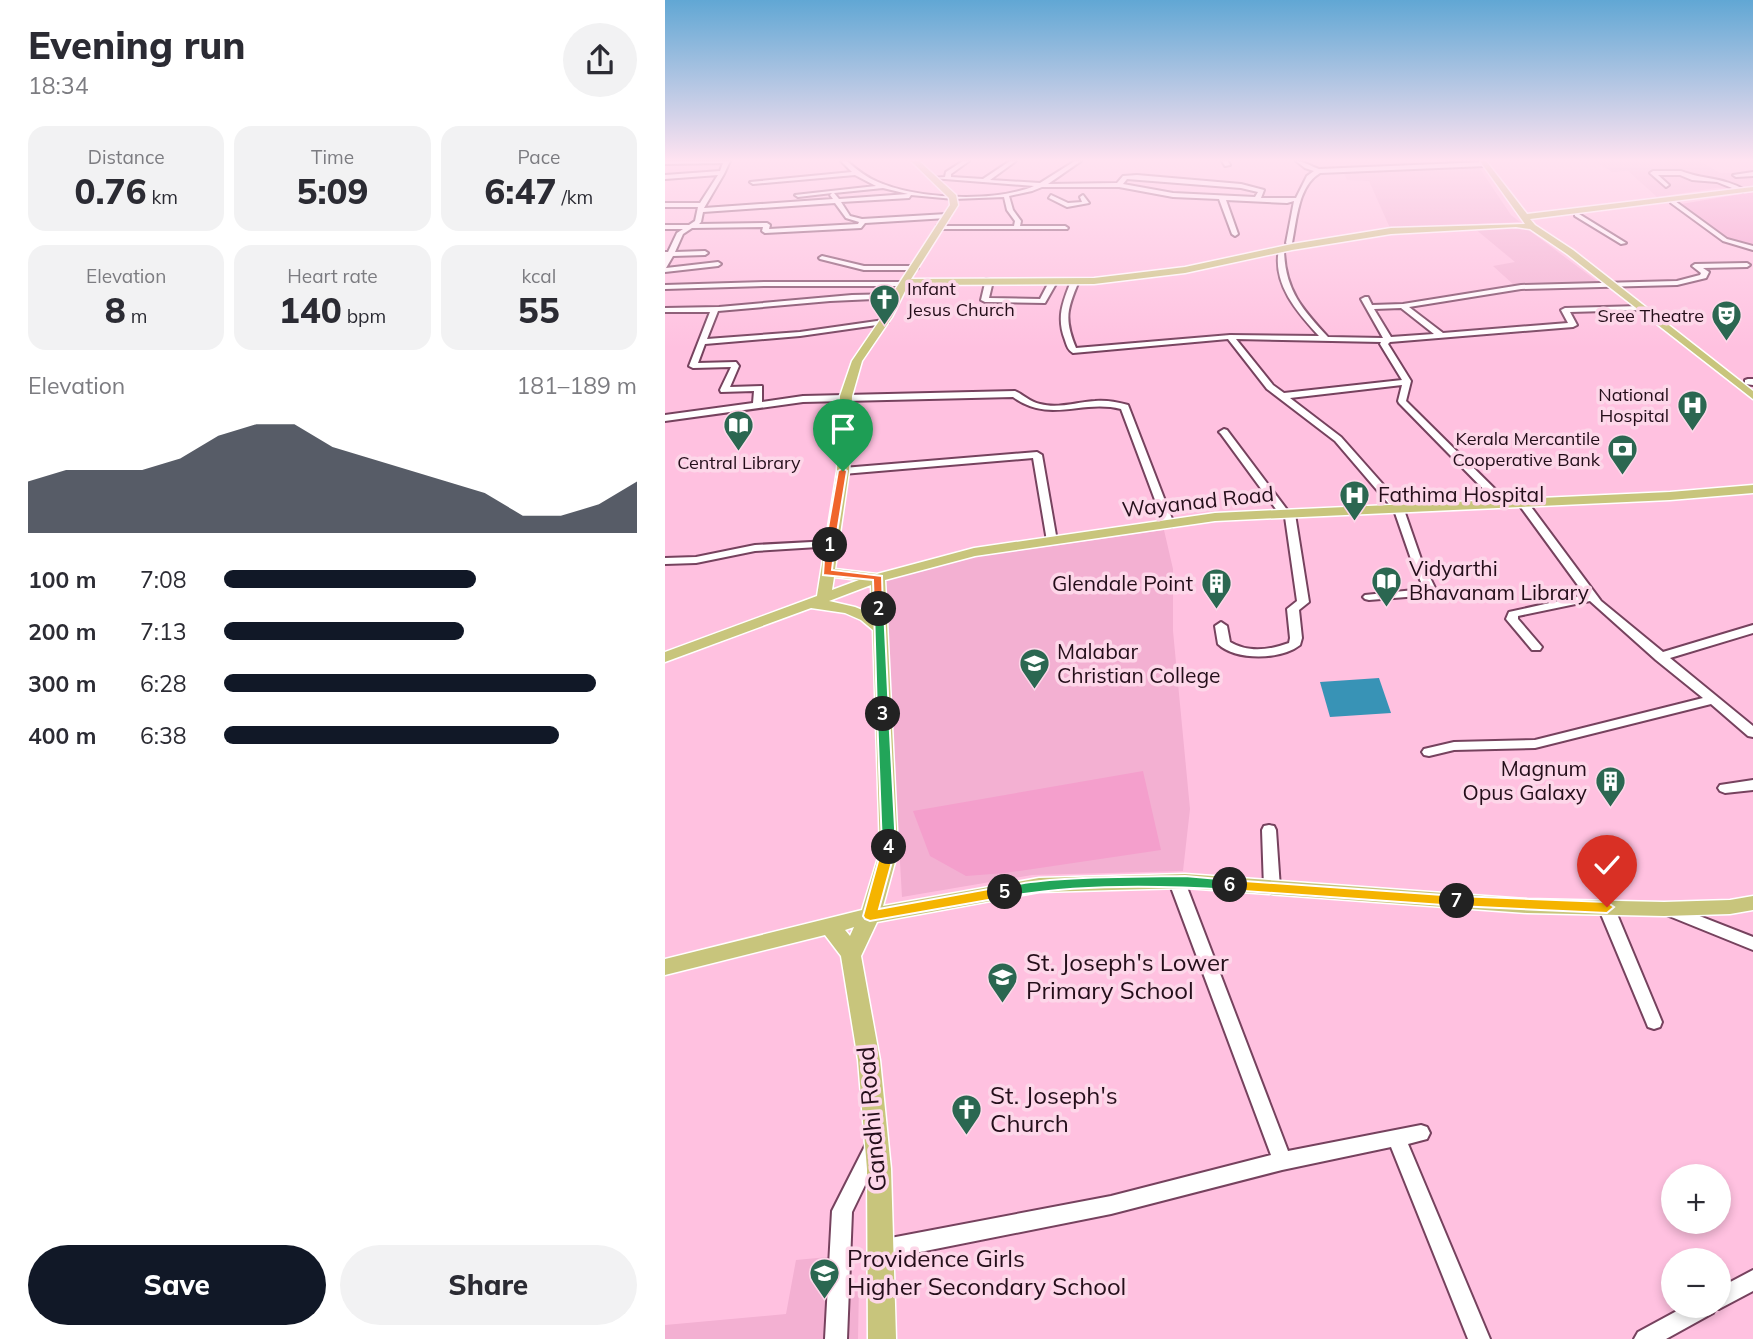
<!DOCTYPE html>
<html lang="en">
<head>
<meta charset="utf-8">
<style>
  :root { --surface:#fff; --page:#f2f2f3; --text:#2b2b33; --muted:#7c7c81; --accent:#111827 }
  body { margin:0; font-family:Mulish,sans-serif; background:var(--page); color:var(--text); height:100vh; display:flex; flex-direction:column; font-size:26px; white-space:nowrap }
  * { box-sizing:border-box; margin:0 }
  p { font-size:23px; color:var(--muted) }
  .icon { flex:none; width:38px; height:38px; fill:none; stroke:currentColor; stroke-width:2; stroke-linecap:round; stroke-linejoin:round }
  .map { position:relative; flex:1; overflow:hidden }
  .panel { display:flex; flex-direction:column; background:var(--surface); width:665px }
  .panel>* { flex:none }
  .fabs { position:absolute; left:996px; top:1164px; display:grid; gap:14px }
  .fabs a { display:grid; place-items:center; width:70px; height:70px; border-radius:50%; background:var(--surface); box-shadow:0 4px 10px #0003; font-size:35px }
  .pin { position:absolute; display:grid; place-items:center; width:60px; height:60px; color:#fff; margin:-72px -30px; border-radius:50% 50% 50% 0; rotate:-45deg; box-shadow:0 0 7px #0007 }
  .pin .icon { rotate:45deg }
  .km { position:absolute; width:35px; height:35px; margin:-18px; border-radius:50%; background:#222; color:#fff; font-size:19px; line-height:35px; text-align:center }
  .round { display:grid; place-items:center; flex:none; width:74px; height:74px; border-radius:37px; background:var(--page) }
  .overview { display:flex; align-items:center; justify-content:space-between; height:119px; padding:0 28px }
  h1 { font-size:38px; font-weight:800; line-height:52px }
  .metrics { display:grid; grid-template-columns:repeat(3,1fr); gap:10px; height:119px; padding:7px 28px }
  .metrics div { display:grid; align-content:center; border-radius:18px; background:var(--page); text-align:center }
  .metrics b { font-size:35px; font-weight:800 }
  .metrics small { font-size:19px; font-weight:400 }
  .metrics p { font-size:19px }
  .chart { height:196px; padding:14px 28px }
  .chart p { display:flex; justify-content:space-between }
  .chart svg { width:100%; height:126px; margin-top:7px; fill:var(--accent); opacity:.7 }
  .cta { display:flex; gap:14px; margin-top:auto; padding:14px 28px }
  .cta a { flex:1; height:80px; border-radius:42px; background:var(--accent); color:#fff; font-size:28px; font-weight:800; line-height:80px; text-align:center }
  .cta a+a { background:var(--page); color:var(--text) }
  ul { padding:0 28px; list-style:none; font-size:23px }
  li { display:grid; grid-template-columns:112px 84px 1fr; align-items:center; height:52px }
  li i { height:18px; border-radius:9px; background:var(--accent) }
  main { display:flex; flex:1; min-height:0 }
  .map>svg:first-child { display:block }
  .built { fill:#f3b0d2 }
  .green { fill:#f49fcc }
  .water { fill:#3893b6 }
  .lines { fill:none; stroke-linecap:round; stroke-linejoin:round }
  .minor-casing { stroke:#76425e; stroke-width:4 }
  .major-casing { stroke:#fff; stroke-width:3 }
  .minor { fill:#fff; fill-rule:evenodd }
  .major { fill:#c8c57c; fill-rule:evenodd }
  .split-1 { fill:#f0652b; stroke:#fff; stroke-width:2 }
  .split-2 { fill:#f0652b; stroke:#fff; stroke-width:2 }
  .split-3 { fill:#22a559; stroke:#fff; stroke-width:2 }
  .split-4 { fill:#22a559; stroke:#fff; stroke-width:2 }
  .split-5 { fill:#f5b400; stroke:#fff; stroke-width:2 }
  .split-6 { fill:#22a559; stroke:#fff; stroke-width:2 }
  .split-7 { fill:#f5b400; stroke:#fff; stroke-width:2 }
  .split-8 { fill:#f5b400; stroke:#fff; stroke-width:2 }
  .labels { text-anchor:middle; stroke-width:7; stroke-linejoin:round; paint-order:stroke }
  .far-poi-label { font-size:18px; fill:#240e1a; stroke:#fdd7e9; text-anchor:end }
  .poi-label { font-size:21px; fill:#240e1a; stroke:#fdd7e9; text-anchor:start }
  .street-label { font-size:21px; fill:#240e1a; stroke:#fdd7e9 }
  .near-poi-label { font-size:24px; fill:#240e1a; stroke:#fdd7e9; text-anchor:start }
  .near-street-label { font-size:24px; fill:#240e1a; stroke:#fdd7e9 }
</style>
</head>
<body>
<main>
<section class="panel">
<div class="overview"><div><h1>Evening run</h1><p>18:34</p></div><a class="round"><svg class="icon" aria-label="share" viewBox="0 0 24 24"><path d="M12 15V3M7 8l5-5 5 5M5 13v7h14v-7"/></svg></a></div>
<div class="metrics">
<div><p>Distance</p><b>0.76<small> km</small></b></div>
<div><p>Time</p><b>5:09</b></div>
<div><p>Pace</p><b>6:47<small> /km</small></b></div>
</div>
<div class="metrics">
<div><p>Elevation</p><b>8<small> m</small></b></div>
<div><p>Heart rate</p><b>140<small> bpm</small></b></div>
<div><p>kcal</p><b>55</b></div>
</div>
<div class="chart"><p><span>Elevation</span>181–189 m</p>
<svg viewBox="0 0 160 44" preserveAspectRatio="none"><path d="M0 44V26L10 22L20 22L30 22L40 18L50 10L60 6L70 6L80 14L90 18L100 22L110 26L120 30L130 38L140 38L150 34L160 26V44z"/></svg>
</div>
<ul>
<li><b>100 m</b>7:08<i style="width:61%"></i></li>
<li><b>200 m</b>7:13<i style="width:58%"></i></li>
<li><b>300 m</b>6:28<i style="width:90%"></i></li>
<li><b>400 m</b>6:38<i style="width:81%"></i></li>
</ul>
<div class="cta"><a>Save</a><a>Share</a></div>
</section>
<div class="map">
<svg width="1088" height="1339" viewBox="0 0 1088 1339">
  <rect width="100%" height="100%" fill="#ffc1e0"/>
  <path class="built" d="M929,161H1034L1055,173H1088V187L1051,188L992,197L963,171L947,172Z
    M813,166L846,215L855,222L725,228L704,181L682,180L678,171Z
    M846,226L861,228L933,282L849,285L828,266L850,262L809,228Z
    M499,530L508,569V631L525,809L518,871L367,875L237,897L219,580L303,558Z
    M163,1257L194,1285L193,1339H0V1325L121,1314L131,1260Z"/>
  <path class="green" d="M1088,192V247L1063,239L1016,204Z
    M478,771L496,850L340,873L301,876L265,856L248,811Z"/>
  <path class="water" d="M714,678L726,713L665,717L655,682Z"/>
  <g class="lines">
    <defs>
      <path id="minor" d="M0,161H65L59,174L39,208L168,199L165,195L167,193L133,197L130,195L211,186L190,175L88,184L85,182L187,172L176,161H182C192,170 201,177 213,182C252,199 329,203 369,186L267,178L280,177L281,172L298,161H304L286,174V177L318,179L345,161H351L325,180L375,183L410,161H416L383,184L452,183L458,176L472,175L576,184L599,190L596,198H631L642,176L649,171L640,168L631,161C639,161 647,167 654,169L820,162L823,164L820,166L655,173C633,186 632,219 627,243L630,247L627,249L621,243L629,201L622,203L561,200L573,234L570,236L567,234L554,199L508,197L454,187H377L367,191L344,196L348,210L356,221L355,226H400L403,228L402,229H274L272,228V226H349L350,221L342,210L339,197L289,199L246,195L244,198L176,202L185,216L197,219L282,214L285,216L282,218L200,223L196,228L100,233L97,231L98,227L27,228L18,234L10,252L40,251L43,253L40,255L8,256L1,268L53,262L56,264L53,266L0,272V252H3L12,233L18,229H0V225H24L30,221L33,207H0V203H35L53,175L0,179V175L55,171L58,163L0,164ZM462,179L576,188L593,192L590,197L508,193L458,184ZM218,188L243,194L174,199L169,193ZM170,203L181,218L194,222L193,224L104,229L105,225L102,223L34,224L36,222L38,212Z
        M557,161H563L565,165L560,166Z
        M1016,171C1039,180 1058,177 1080,190L1077,192L1052,182L1027,180L1015,175H993L1004,185L1001,187L985,173L988,171Z
        M1088,172V176L1071,177L1068,175Z
        M386,195L403,203L417,202L415,197L418,195L424,203L402,207L384,198Z
        M1006,201H1010L1062,239L1088,246V250L1058,241L1006,203Z
        M910,214H914L961,243L956,244L910,216Z
        M614,249L619,250C620,290 637,309 663,337L718,338L696,299L700,297H703L707,305L738,304L856,285L1012,281L1035,275L1036,273L1027,266L1030,264L1082,263L1085,265L1082,267L1038,268L1044,272L1041,278L1012,285L856,289L744,307L778,333L903,323L896,310L900,308L976,306L980,308L976,310L905,312L912,325L908,327L725,342L723,344L746,381L741,401L841,500V504H833L734,403L733,401L737,385L625,398L676,437L738,507L756,559L772,592L766,595L704,600L700,599L698,597L700,595L759,589L746,559L729,510L670,441L602,389L563,339L408,353C403,350 402,346 400,340C391,317 398,302 406,281L410,279L414,281C402,309 399,319 411,348L565,335L654,336C632,312 607,284 614,249ZM736,308L769,334L726,337L709,309ZM571,339L716,342L715,344L737,380L619,393L608,385Z
        M157,256L199,266H250L253,268L250,270H199L155,259L154,258Z
        M321,279L328,281L324,298L375,299L385,280L392,282L380,303L320,302L316,300Z
        M100,282H239L243,284L239,286H100L0,289V285Z
        M234,294L235,296L231,298L165,301L53,311L42,339L135,332L219,320L223,322L219,324L135,336L40,344L33,363L71,362L74,366L65,387L97,386V402L138,396L350,391C359,395 365,402 375,404C393,409 412,402 430,401C442,400 452,402 463,405L509,524L508,526L504,527L499,524L456,409C417,399 385,424 348,397L138,402L0,421V415L88,403L89,391L56,392L55,390L66,367L28,368L24,366L45,312H0V308L54,307L187,295Z
        M1083,379H1088V385L1080,384V380Z
        M559,429L562,430L623,511L630,514L644,602L634,610L637,638L635,645C616,660 571,661 553,644L550,626L556,622L562,626L565,642C583,653 605,650 624,643L625,638L622,609L632,601L620,517L616,516L556,434L554,432Z
        M372,452L377,455L392,541L387,544L382,541L368,458L178,474L173,471L178,468Z
        M857,499L861,500L936,601L998,652L1088,625V633L1005,658L1088,726V737L1083,736L1046,704L870,748L789,750L764,756L759,755L757,752L759,749L789,742L870,740L1038,698L991,660L925,601L853,616V619L877,647L875,650H867L841,619L844,612L920,595L852,502Z
        M165,541L169,542L170,544L169,546L90,551L31,563L0,564V558L31,557L90,545Z
        M1088,780V790L1060,793L1055,791L1053,788L1055,785Z
        M604,825L609,826L611,830L615,888L612,892L607,894L602,892L599,888L597,830L599,826Z
        M512,876L517,878L520,882L623,1151L756,1125L762,1127L765,1133L762,1139L743,1144L825,1339H803L726,1147L617,1170L446,1214L215,1260L208,1257L205,1250L208,1243L215,1240L446,1196L606,1155L504,882L507,878Z
        M941,901L946,903L949,907L997,1022L995,1027L989,1029L983,1027L981,1022L933,907L936,903Z
        M1004,904L1088,937V950L999,914L996,910L999,906Z
        M209,1140L216,1142L218,1148L187,1212L182,1339H160L167,1211L202,1142Z
        M1088,1270V1291L1054,1309L1051,1308L1048,1313L1001,1339H969L973,1332L1021,1306H1054V1288Z"/>
      <path id="major" d="M246,161H254L291,195L293,205L246,279L429,278L520,267L627,244L726,228L860,224L815,161H821L862,214L1088,187V191L865,219L870,225L908,250L1088,391V399L902,254L865,229L851,227L726,234L627,250L520,273L429,284L243,285L227,317L197,361L187,396L184,471L170,569L212,574L309,548L550,513L1005,492L1088,485V493L1005,500L550,521L310,556L220,580L233,851L218,906L374,878L520,874L862,899L999,902L1065,900L1088,896V910L1065,914L999,916L862,913L520,888L374,892L212,922L196,956L215,1060L226,1169L231,1339H203L202,1169L193,1060L176,956L160,935L0,975V959L197,910L215,851L208,630L196,620L180,613L146,608L0,662V652L152,596L172,471L175,396L187,361L217,317L226,296L285,205L284,198ZM169,577L194,580L167,590ZM206,585L207,614L190,607L164,601ZM189,927L185,936L180,930Z"/>
    </defs>
    <use href="#minor" class="minor-casing"/>
    <use href="#major" class="major-casing"/>
    <use href="#minor" class="minor"/>
    <use href="#major" class="major"/>
  </g>
  <linearGradient id="sky" x2="0" y2="1"><stop stop-color="#61a7d4"/><stop offset="0.46" stop-color="#ffe3f1"/><stop offset="1" stop-color="#ffe3f1" stop-opacity="0"/></linearGradient>
  <rect width="1088" height="348" fill="url(#sky)"/>
  <path class="split-1" d="M178,468L182,471L170,545L165,548L160,545L173,471Z"/>
  <path class="split-2" d="M165,542L170,545L167,570L217,576L218,611L209,609L208,580L158,575L160,545Z"/>
  <path class="split-3" d="M214,606L219,609L224,714L218,717L212,714L209,609Z"/>
  <path class="split-4" d="M218,710L224,714L231,847L224,852L217,847L212,714Z"/>
  <path class="split-5" d="M224,842L231,847L214,909L340,886L347,892L340,897L205,921L200,919L198,916L217,847Z"/>
  <path class="split-6" d="M520,876L565,880L572,885L565,890C491,885 412,884 340,897L333,892C346,875 491,877 520,876Z"/>
  <path class="split-7" d="M565,880L792,896L799,901L792,906L565,890L558,885Z"/>
  <path class="split-8" d="M792,896L942,902L949,907L942,913L792,906L785,901Z"/>
  <defs>
    <symbol id="church-pin" viewBox="-11 -11 22 30"><path d="M0 17L-7.5 6A9.5 9.5 0 1 1 7.5 6Z" fill="#2b6751" stroke="#fdd7e9"/><path d="M-1.2-6h2.4v3.5h3.3v2.4h-3.3V6h-2.4V-.1h-3.3v-2.4h3.3Z" fill="#fff"/></symbol>
    <symbol id="theatre-pin" viewBox="-11 -11 22 30"><path d="M0 17L-7.5 6A9.5 9.5 0 1 1 7.5 6Z" fill="#2b6751" stroke="#fdd7e9"/><path d="M-5-5.5Q0-4 5-5.5V0Q5 5 0 6Q-5 5-5 0ZM-3.3-2.5H-1v1.5H-3.3ZM1-2.5H3.3v1.5H1ZM-2.8 1Q0 5.5 2.8 1Z" fill="#fff"/></symbol>
    <symbol id="hospital-pin" viewBox="-11 -11 22 30"><path d="M0 17L-7.5 6A9.5 9.5 0 1 1 7.5 6Z" fill="#2b6751" stroke="#fdd7e9"/><path d="M-5-5h3v3.5h4V-5h3V5h-3V1.5h-4V5h-3Z" fill="#fff"/></symbol>
    <symbol id="library-pin" viewBox="-11 -11 22 30"><path d="M0 17L-7.5 6A9.5 9.5 0 1 1 7.5 6Z" fill="#2b6751" stroke="#fdd7e9"/><path d="M-6-4Q-3-5.5-.7-3.5V5Q-3 3-6 4ZM6-4Q3-5.5 .7-3.5V5Q3 3 6 4Z" fill="#fff"/></symbol>
    <symbol id="bank-pin" viewBox="-11 -11 22 30"><path d="M0 17L-7.5 6A9.5 9.5 0 1 1 7.5 6Z" fill="#2b6751" stroke="#fdd7e9"/><path d="M-6-4H6V4H-6ZM0-2.3a2.3 2.3 0 1 0 0 4.6a2.3 2.3 0 1 0 0-4.6Z" fill="#fff"/></symbol>
    <symbol id="building-pin" viewBox="-11 -11 22 30"><path d="M0 17L-7.5 6A9.5 9.5 0 1 1 7.5 6Z" fill="#2b6751" stroke="#fdd7e9"/><path d="M-4-6H4V6H1V3H-1V6H-4ZM-2.5-4.3h1.7v1.8h-1.7ZM.8-4.3h1.7v1.8H.8ZM-2.5-1h1.7V.8h-1.7ZM.8-1h1.7V.8H.8Z" fill="#fff"/></symbol>
    <symbol id="university-pin" viewBox="-11 -11 22 30"><path d="M0 17L-7.5 6A9.5 9.5 0 1 1 7.5 6Z" fill="#2b6751" stroke="#fdd7e9"/><path d="M0-5L7-2L0 1L-7-2ZM-4 1L0 2.5L4 1V4Q0 6-4 4Z" fill="#fff"/></symbol>
    <symbol id="school-pin" viewBox="-11 -11 22 30"><path d="M0 17L-7.5 6A9.5 9.5 0 1 1 7.5 6Z" fill="#2b6751" stroke="#fdd7e9"/><path d="M0-5L7-2L0 1L-7-2ZM-4 1L0 2.5L4 1V4Q0 6-4 4Z" fill="#fff"/></symbol>
  </defs>
  <g fill-rule="evenodd">
    <use href="#church-pin" x="202" y="282" width="35" height="47"/>
    <use href="#theatre-pin" x="1044" y="298" width="35" height="47"/>
    <use href="#hospital-pin" x="1010" y="388" width="35" height="47"/>
    <use href="#library-pin" x="56" y="408" width="35" height="47"/>
    <use href="#bank-pin" x="940" y="432" width="35" height="47"/>
    <use href="#hospital-pin" x="672" y="478" width="35" height="47"/>
    <use href="#library-pin" x="704" y="564" width="35" height="47"/>
    <use href="#building-pin" x="534" y="566" width="35" height="47"/>
    <use href="#university-pin" x="352" y="646" width="35" height="47"/>
    <use href="#building-pin" x="928" y="764" width="35" height="47"/>
    <use href="#school-pin" x="320" y="960" width="35" height="47"/>
    <use href="#church-pin" x="284" y="1092" width="35" height="47"/>
    <use href="#school-pin" x="142" y="1256" width="35" height="47"/>
  </g>
  <g class="labels">
    <g class="far-poi-label">
      <text x="242" y="295" text-anchor="start">Infant<tspan x="242" dy="21">Jesus Church</tspan></text>
      <text x="1039" y="322">Sree Theatre</text>
      <text x="1004" y="401">National<tspan x="1004" dy="21">Hospital</tspan></text>
      <text x="935" y="445">Kerala Mercantile<tspan x="935" dy="21">Cooperative Bank</tspan></text>
      <text x="74" y="469" text-anchor="middle">Central Library</text>
    </g>
    <g class="poi-label">
      <text x="713" y="502">Fathima Hospital</text>
      <text x="744" y="576">Vidyarthi<tspan x="744" dy="24">Bhavanam Library</tspan></text>
      <text x="528" y="591" text-anchor="end">Glendale Point</text>
      <text x="392" y="659">Malabar<tspan x="392" dy="24">Christian College</tspan></text>
      <text x="922" y="776" text-anchor="end">Magnum<tspan x="922" dy="24">Opus Galaxy</tspan></text>
    </g>
    <g class="street-label">
      <text transform="translate(533 502) rotate(-6)" y="7">Wayanad Road</text>
    </g>
    <g class="near-poi-label">
      <text x="361" y="971">St. Joseph's Lower<tspan x="361" dy="28">Primary School</tspan></text>
      <text x="325" y="1104">St. Joseph's<tspan x="325" dy="28">Church</tspan></text>
      <text x="182" y="1267">Providence Girls<tspan x="182" dy="28">Higher Secondary School</tspan></text>
    </g>
    <g class="near-street-label">
      <text transform="translate(207 1119) rotate(-95)" y="8">Gandhi Road</text>
    </g>
  </g>
</svg>
<div class="fabs">
<a>+</a>
<a>−</a>
</div>
<div class="pin" style="left:178px;top:471px;background:#1e9e55"><svg class="icon" aria-label="arrive" viewBox="0 0 24 24"><path d="M6 21V4h12l-3 4 3 4H6"/></svg></div>
<div class="pin" style="left:942px;top:907px;background:#d93025"><svg class="icon" aria-label="check" viewBox="0 0 24 24"><path d="M5 12l5 5 9-10"/></svg></div>
<b class="km" style="left:165px;top:545px">1</b>
<b class="km" style="left:214px;top:609px">2</b>
<b class="km" style="left:218px;top:714px">3</b>
<b class="km" style="left:224px;top:847px">4</b>
<b class="km" style="left:340px;top:892px">5</b>
<b class="km" style="left:565px;top:885px">6</b>
<b class="km" style="left:792px;top:901px">7</b>
</div>
</main>
</body>
</html>
